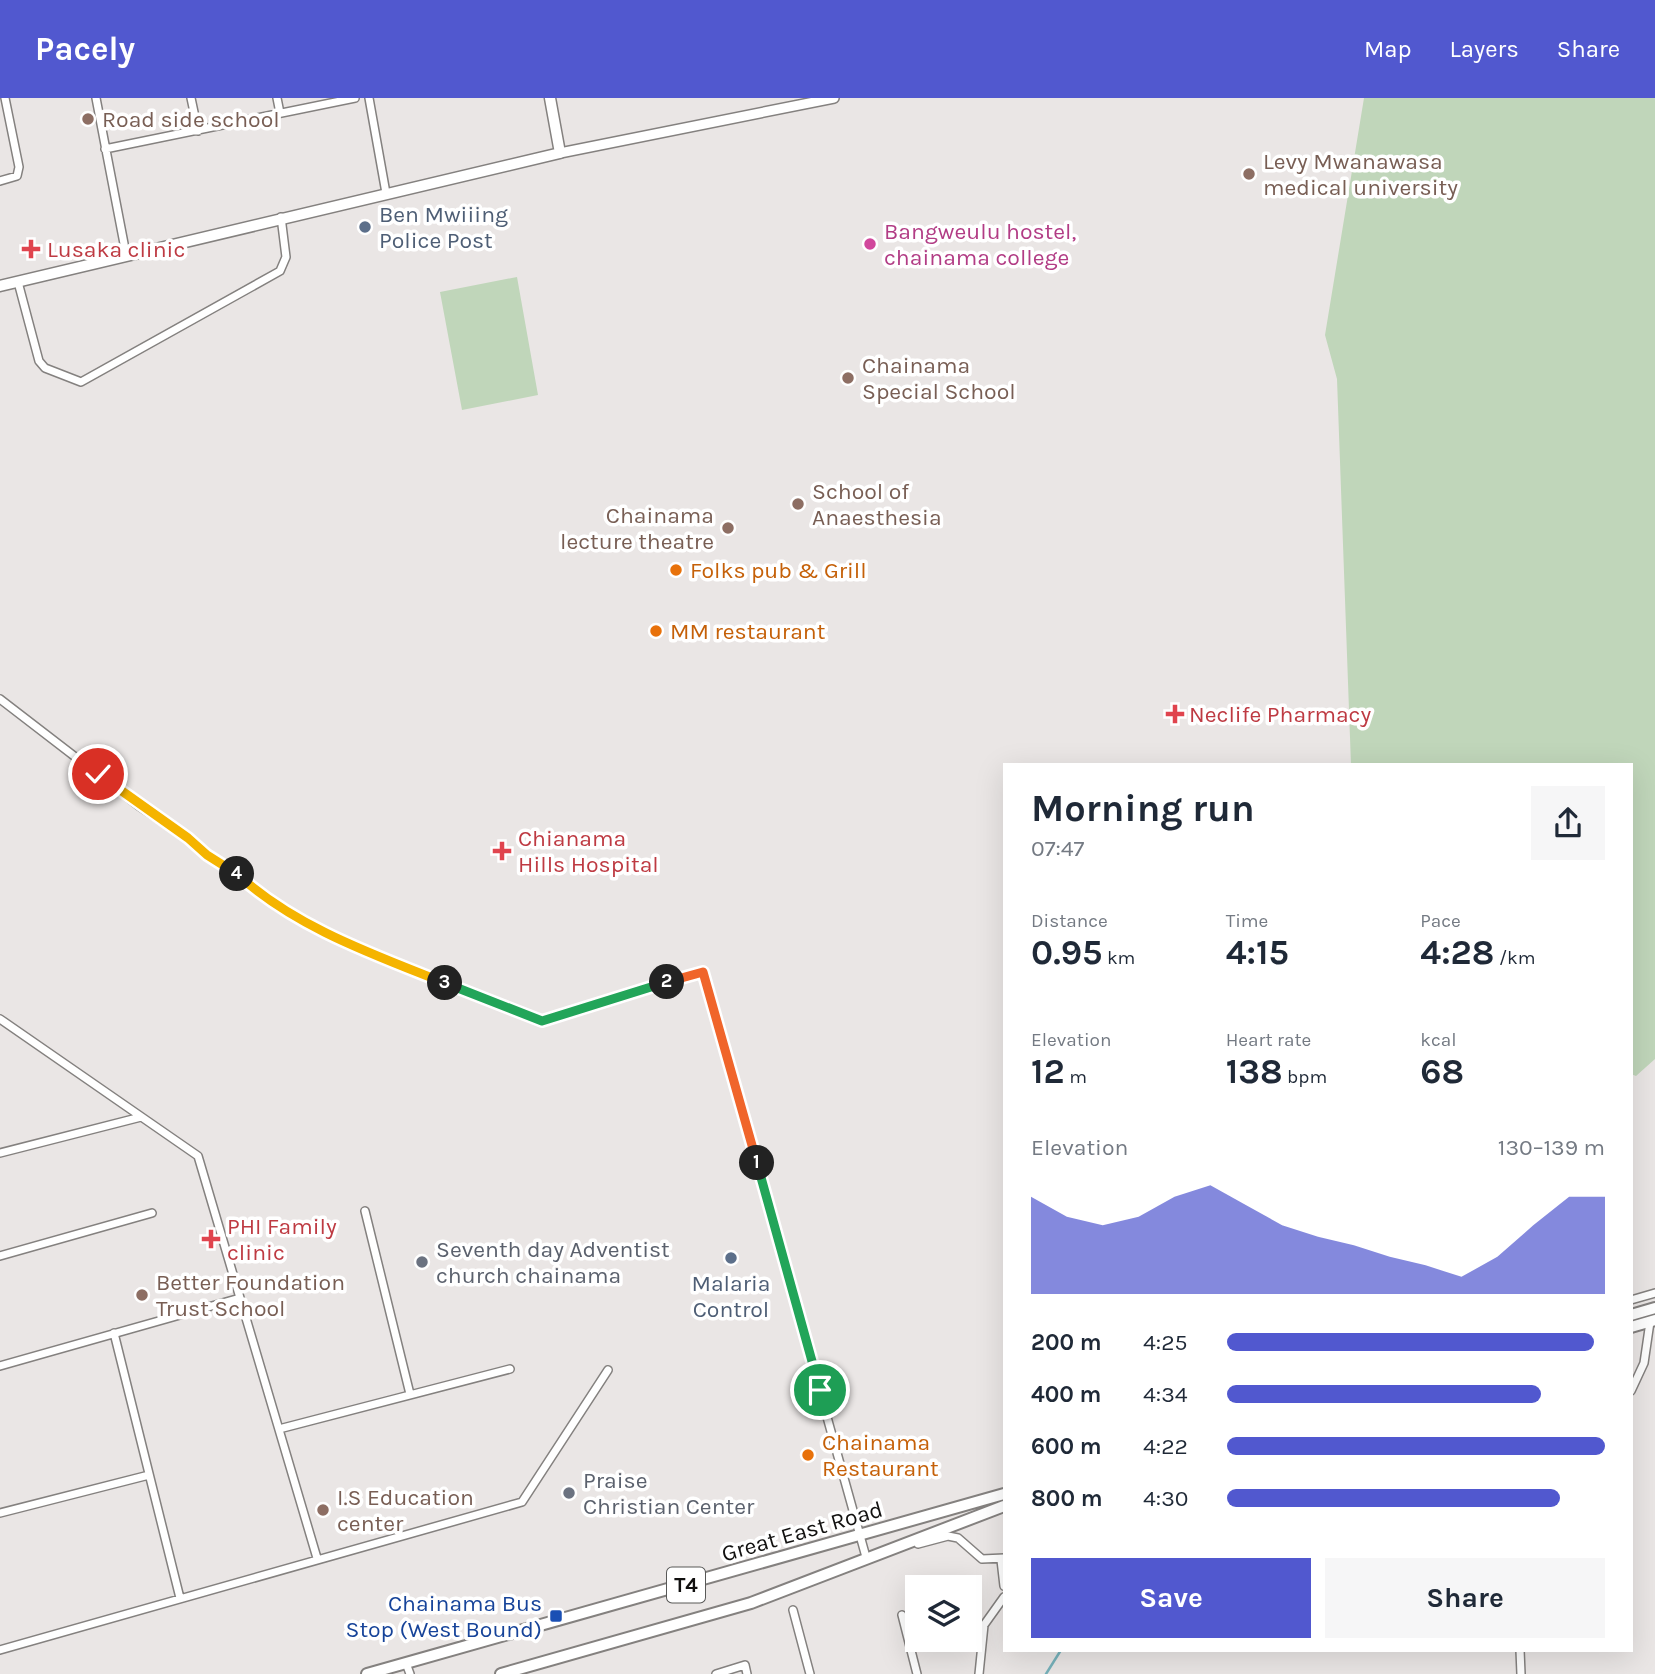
<!DOCTYPE html>
<html lang="en">
<head>
<meta charset="utf-8">
<style>
  :root { --surface:#fff; --page:#f6f6f7; --text:#1f2937; --muted:#747a83; --accent:#5158cf }
  body { margin:0; font-family:Karla,sans-serif; background:var(--page); color:var(--text); height:100vh; display:flex; flex-direction:column; font-size:26px; white-space:nowrap }
  * { box-sizing:border-box; margin:0 }
  p { font-size:23px; color:var(--muted) }
  .icon { flex:none; width:38px; height:38px; fill:none; stroke:currentColor; stroke-width:2; stroke-linecap:round; stroke-linejoin:round }
  .map { position:relative; flex:1; overflow:hidden }
  .side { position:absolute; left:1003px; top:665px; width:630px; height:889px; display:flex; flex-direction:column; background:var(--surface); border-radius:0px; box-shadow:0 7px 28px #0002 }
  .side>* { flex:none }
  .buttons { position:absolute; left:905px; top:1477px; display:grid; gap:14px }
  .buttons a { display:grid; place-items:center; width:77px; height:77px; border-radius:0px; background:var(--surface); box-shadow:0 7px 28px #0002; font-size:35px }
  .pin { position:absolute; display:grid; place-items:center; width:60px; height:60px; color:#fff; margin:-30px; border:4px solid #fff; border-radius:50%; box-shadow:0 2px 7px #0007 }
  .km { position:absolute; width:35px; height:35px; margin:-18px; border-radius:50%; background:#222; color:#fff; font-size:19px; line-height:35px; text-align:center }
  .round { display:grid; place-items:center; flex:none; width:74px; height:74px; border-radius:0px; background:var(--page) }
  .overview { display:flex; align-items:center; justify-content:space-between; height:119px; padding:0 28px }
  h1 { font-size:38px; font-weight:700; line-height:52px }
  .metrics { display:grid; grid-template-columns:repeat(3,1fr); gap:10px; height:119px; padding:7px 28px }
  .metrics div { display:grid; align-content:center }
  .metrics b { font-size:35px; font-weight:700 }
  .metrics small { font-size:19px; font-weight:400 }
  .metrics p { font-size:19px }
  .chart { height:196px; padding:14px 28px }
  .chart p { display:flex; justify-content:space-between }
  .chart svg { width:100%; height:126px; margin-top:7px; fill:var(--accent); opacity:.7 }
  .primary-button { display:flex; gap:14px; margin-top:auto; padding:14px 28px }
  .primary-button a { flex:1; height:80px; border-radius:0px; background:var(--accent); color:#fff; font-size:28px; font-weight:700; line-height:80px; text-align:center }
  .primary-button a+a { background:var(--page); color:var(--text) }
  ul { padding:0 28px; list-style:none; font-size:23px }
  li { display:grid; grid-template-columns:112px 84px 1fr; align-items:center; height:52px }
  li i { height:18px; border-radius:9px; background:var(--accent) }
  header { display:flex; align-items:center; gap:42px; box-sizing:border-box; height:98px; padding:0 35px; background:var(--accent); color:#fff }
  header strong { font-size:33px }
  nav { display:flex; gap:38px; margin-inline-start:auto; font-size:24px }
  .map>svg:first-child { display:block }
  .green { fill:#c0d6ba }
  .lines { fill:none; stroke-linecap:round; stroke-linejoin:round }
  .stream { stroke:#76b1ba; stroke-width:2.5 }
  .minor-casing { stroke:#84817f; stroke-width:10 }
  .tertiary-casing { stroke:#84817f; stroke-width:12 }
  .secondary-casing { stroke:#84817f; stroke-width:13 }
  .primary-casing { stroke:#84817f; stroke-width:14 }
  .minor { stroke:#fff; stroke-width:7 }
  .tertiary { stroke:#fff; stroke-width:9 }
  .secondary { stroke:#fff; stroke-width:10 }
  .primary { stroke:#fff; stroke-width:10 }
  .split-1-casing { stroke:#fff; stroke-width:14 }
  .split-2-casing { stroke:#fff; stroke-width:14 }
  .split-3-casing { stroke:#fff; stroke-width:14 }
  .split-4-casing { stroke:#fff; stroke-width:14 }
  .split-5-casing { stroke:#fff; stroke-width:14 }
  .split-1 { stroke:#22a559; stroke-width:9 }
  .split-2 { stroke:#f0652b; stroke-width:9 }
  .split-3 { stroke:#22a559; stroke-width:9 }
  .split-4 { stroke:#f5b400; stroke-width:9 }
  .split-5 { stroke:#f5b400; stroke-width:9 }
  .education-dot { fill:#8d6e63; stroke:#fff; stroke-width:2.5 }
  .service-dot { fill:#5c6f8a; stroke:#fff; stroke-width:2.5 }
  .hotel-dot { fill:#d1479c; stroke:#fff; stroke-width:2.5 }
  .health-dot { fill:#e0444e; stroke:#fff; stroke-width:2.5 }
  .food-dot { fill:#e8710a; stroke:#fff; stroke-width:2.5 }
  .worship-dot { fill:#6b7280; stroke:#fff; stroke-width:2.5 }
  .transit-dot { fill:#1a4fb4; stroke:#fff; stroke-width:2.5 }
  .labels { text-anchor:middle; stroke-width:7; stroke-linejoin:round; paint-order:stroke }
  .shield { fill:#fff; stroke:#585857; stroke-width:2 }
  .shield-label { font-size:21px; font-weight:bold; fill:#11100f }
  .education-label { font-size:23px; fill:#785e54; stroke:#fff; text-anchor:start }
  .service-label { font-size:23px; fill:#4e5e75; stroke:#fff; text-anchor:start }
  .hotel-label { font-size:23px; fill:#b23c85; stroke:#fff; text-anchor:start }
  .health-label { font-size:23px; fill:#be3a42; stroke:#fff; text-anchor:start }
  .food-label { font-size:23px; fill:#c56008; stroke:#fff; text-anchor:start }
  .worship-label { font-size:23px; fill:#5b616d; stroke:#fff; text-anchor:start }
  .street-label { font-size:23px; fill:#11100f; stroke:#fff }
  .transit-label { font-size:23px; fill:#164399; stroke:#fff; text-anchor:end }
</style>
</head>
<body>
<header>
<strong>Pacely</strong>
<nav><a>Map</a><a>Layers</a><a>Share</a></nav>
</header>
<div class="map">
<svg width="1655" height="1576" viewBox="0 0 1655 1576">
  <rect width="100%" height="100%" fill="#eae6e5"/>
  <path class="green" d="M1364,0H1655V961L1636,978L1631,976V667H1351L1337,281L1325,237Z
    M517,179L538,297L462,312L440,194Z"/>
  <g class="lines">
    <path class="stream" d="M1046,1576L1061,1552"/>
    <defs>
      <path id="minor" d="M96,0L126,156
        M191,0L198,33
        M277,0L280,15
        M369,0L386,95
        M105,51L355,0
        M0,83L17,78L19,69L5,0
        M18,184L39,263L45,270L81,284L280,173L286,159L281,119
        M0,601L139,708L188,740L207,757L235,773L276,808L348,846L542,923L703,874L866,1459
        M0,921L198,1058L317,1460
        M0,1055L141,1019
        M365,1113L410,1296
        M0,1158L152,1115
        M1631,1202L1655,1195
        M114,1235L180,1500
        M0,1268L240,1200
        M1631,1293L1644,1265L1650,1224
        M279,1331L510,1271
        M0,1415L149,1377
        M918,1446L948,1438L958,1440L982,1461L1004,1460
        M1001,1462L1004,1488
        M793,1512L810,1576
        M902,1517L917,1576
        M0,1552L522,1404L608,1272
        M1520,1552L1521,1576
        M406,1565L410,1576
        M716,1576L745,1567L747,1576
        M979,1576L984,1527L1004,1499"/>
      <path id="tertiary" d="M560,55L834,0"/>
      <path id="secondary" d="M0,188L560,55L550,0"/>
      <path id="primary" d="M1631,1217L1655,1210
        M1631,1229L1655,1222
        M367,1576L1004,1396
        M501,1576L751,1505L1004,1408"/>
    </defs>
    <use href="#minor" class="minor-casing"/>
    <use href="#tertiary" class="tertiary-casing"/>
    <use href="#secondary" class="secondary-casing"/>
    <use href="#primary" class="primary-casing"/>
    <use href="#minor" class="minor"/>
    <use href="#tertiary" class="tertiary"/>
    <use href="#secondary" class="secondary"/>
    <use href="#primary" class="primary"/>
  </g>
  <g class="lines">
    <defs>
      <path id="split-1" d="M757,1065L820,1292"/>
      <path id="split-2" d="M667,884L703,874L757,1065"/>
      <path id="split-3" d="M445,885L542,923L667,884"/>
      <path id="split-4" d="M237,776C295,829 372,856 445,885"/>
      <path id="split-5" d="M98,676L188,740L207,757L237,776"/>
    </defs>
    <use href="#split-1" class="split-1-casing"/>
    <use href="#split-2" class="split-2-casing"/>
    <use href="#split-3" class="split-3-casing"/>
    <use href="#split-4" class="split-4-casing"/>
    <use href="#split-5" class="split-5-casing"/>
    <use href="#split-1" class="split-1"/>
    <use href="#split-2" class="split-2"/>
    <use href="#split-3" class="split-3"/>
    <use href="#split-4" class="split-4"/>
    <use href="#split-5" class="split-5"/>
  </g>
  <g class="education-dot">
    <circle cx="88" cy="21" r="7"/>
    <circle cx="1249" cy="76" r="7"/>
    <circle cx="848" cy="280" r="7"/>
    <circle cx="798" cy="406" r="7"/>
    <circle cx="728" cy="430" r="7"/>
    <circle cx="142" cy="1197" r="7"/>
    <circle cx="323" cy="1412" r="7"/>
  </g>
  <g class="service-dot">
    <circle cx="365" cy="129" r="7"/>
    <circle cx="731" cy="1160" r="7"/>
  </g>
  <circle class="hotel-dot" cx="870" cy="146" r="7"/>
  <g class="health-dot">
    <path d="M27.5 140.5h7v7h7v7h-7v7h-7v-7h-7v-7h7z"/>
    <path d="M1171.5 605.5h7v7h7v7h-7v7h-7v-7h-7v-7h7z"/>
    <path d="M498.5 742.5h7v7h7v7h-7v7h-7v-7h-7v-7h7z"/>
    <path d="M207.5 1130.5h7v7h7v7h-7v7h-7v-7h-7v-7h7z"/>
  </g>
  <g class="food-dot">
    <circle cx="676" cy="472" r="7"/>
    <circle cx="656" cy="533" r="7"/>
    <circle cx="808" cy="1357" r="7"/>
  </g>
  <g class="worship-dot">
    <circle cx="422" cy="1164" r="7"/>
    <circle cx="569" cy="1395" r="7"/>
  </g>
  <rect class="transit-dot" x="549" y="1511" width="14" height="14" rx="3.5"/>
  <g class="labels">
    <rect class="shield" x="667" y="1469.5" width="38" height="35" rx="5"/>
    <g class="shield-label">
      <text x="686" y="1494">T4</text>
    </g>
    <g class="education-label">
      <text x="102" y="29">Road side school</text>
      <text x="1263" y="71">Levy Mwanawasa<tspan x="1263" dy="26">medical university</tspan></text>
      <text x="862" y="275">Chainama<tspan x="862" dy="26">Special School</tspan></text>
      <text x="812" y="401">School of<tspan x="812" dy="26">Anaesthesia</tspan></text>
      <text x="714" y="425" text-anchor="end">Chainama<tspan x="714" dy="26">lecture theatre</tspan></text>
      <text x="156" y="1192">Better Foundation<tspan x="156" dy="26">Trust School</tspan></text>
      <text x="337" y="1407">I.S Education<tspan x="337" dy="26">center</tspan></text>
    </g>
    <g class="service-label">
      <text x="379" y="124">Ben Mwiiing<tspan x="379" dy="26">Police Post</tspan></text>
      <text x="731" y="1193" text-anchor="middle">Malaria<tspan x="731" dy="26">Control</tspan></text>
    </g>
    <g class="hotel-label">
      <text x="884" y="141">Bangweulu hostel,<tspan x="884" dy="26">chainama college</tspan></text>
    </g>
    <g class="health-label">
      <text x="47" y="159">Lusaka clinic</text>
      <text x="1189" y="624">Neclife Pharmacy</text>
      <text x="518" y="748">Chianama<tspan x="518" dy="26">Hills Hospital</tspan></text>
      <text x="227" y="1136">PHI Family<tspan x="227" dy="26">clinic</tspan></text>
    </g>
    <g class="food-label">
      <text x="690" y="480">Folks pub &amp; Grill</text>
      <text x="670" y="541">MM restaurant</text>
      <text x="822" y="1352">Chainama<tspan x="822" dy="26">Restaurant</tspan></text>
    </g>
    <g class="worship-label">
      <text x="436" y="1159">Seventh day Adventist<tspan x="436" dy="26">church chainama</tspan></text>
      <text x="583" y="1390">Praise<tspan x="583" dy="26">Christian Center</tspan></text>
    </g>
    <g class="street-label">
      <text transform="translate(802 1433) rotate(-16)" y="8">Great East Road</text>
    </g>
    <g class="transit-label">
      <text x="542" y="1513">Chainama Bus<tspan x="542" dy="26">Stop (West Bound)</tspan></text>
    </g>
  </g>
</svg>
<div class="buttons">
<a><svg class="icon" aria-label="layers" viewBox="0 0 24 24"><path d="M12 4l9 5-9 5-9-5zM3 14l9 5 9-5"/></svg></a>
</div>
<div class="pin" style="left:820px;top:1292px;background:#1e9e55"><svg class="icon" aria-label="arrive" viewBox="0 0 24 24"><path d="M6 21V4h12l-3 4 3 4H6"/></svg></div>
<div class="pin" style="left:98px;top:676px;background:#d93025"><svg class="icon" aria-label="check" viewBox="0 0 24 24"><path d="M5 12l5 5 9-10"/></svg></div>
<b class="km" style="left:757px;top:1065px">1</b>
<b class="km" style="left:667px;top:884px">2</b>
<b class="km" style="left:445px;top:885px">3</b>
<b class="km" style="left:237px;top:776px">4</b>
<section class="side">
<div class="overview"><div><h1>Morning run</h1><p>07:47</p></div><a class="round"><svg class="icon" aria-label="share" viewBox="0 0 24 24"><path d="M12 15V3M7 8l5-5 5 5M5 13v7h14v-7"/></svg></a></div>
<div class="metrics">
<div><p>Distance</p><b>0.95<small> km</small></b></div>
<div><p>Time</p><b>4:15</b></div>
<div><p>Pace</p><b>4:28<small> /km</small></b></div>
</div>
<div class="metrics">
<div><p>Elevation</p><b>12<small> m</small></b></div>
<div><p>Heart rate</p><b>138<small> bpm</small></b></div>
<div><p>kcal</p><b>68</b></div>
</div>
<div class="chart"><p><span>Elevation</span>130–139 m</p>
<svg viewBox="0 0 160 44" preserveAspectRatio="none"><path d="M0 44V10L10 17L20 20L30 17L40 10L50 6L60 13L70 20L80 24L90 27L100 31L110 34L120 38L130 31L140 20L150 10L160 10V44z"/></svg>
</div>
<ul>
<li><b>200 m</b>4:25<i style="width:97%"></i></li>
<li><b>400 m</b>4:34<i style="width:83%"></i></li>
<li><b>600 m</b>4:22<i style="width:100%"></i></li>
<li><b>800 m</b>4:30<i style="width:88%"></i></li>
</ul>
<div class="primary-button"><a>Save</a><a>Share</a></div>
</section>
</div>
</body>
</html>
